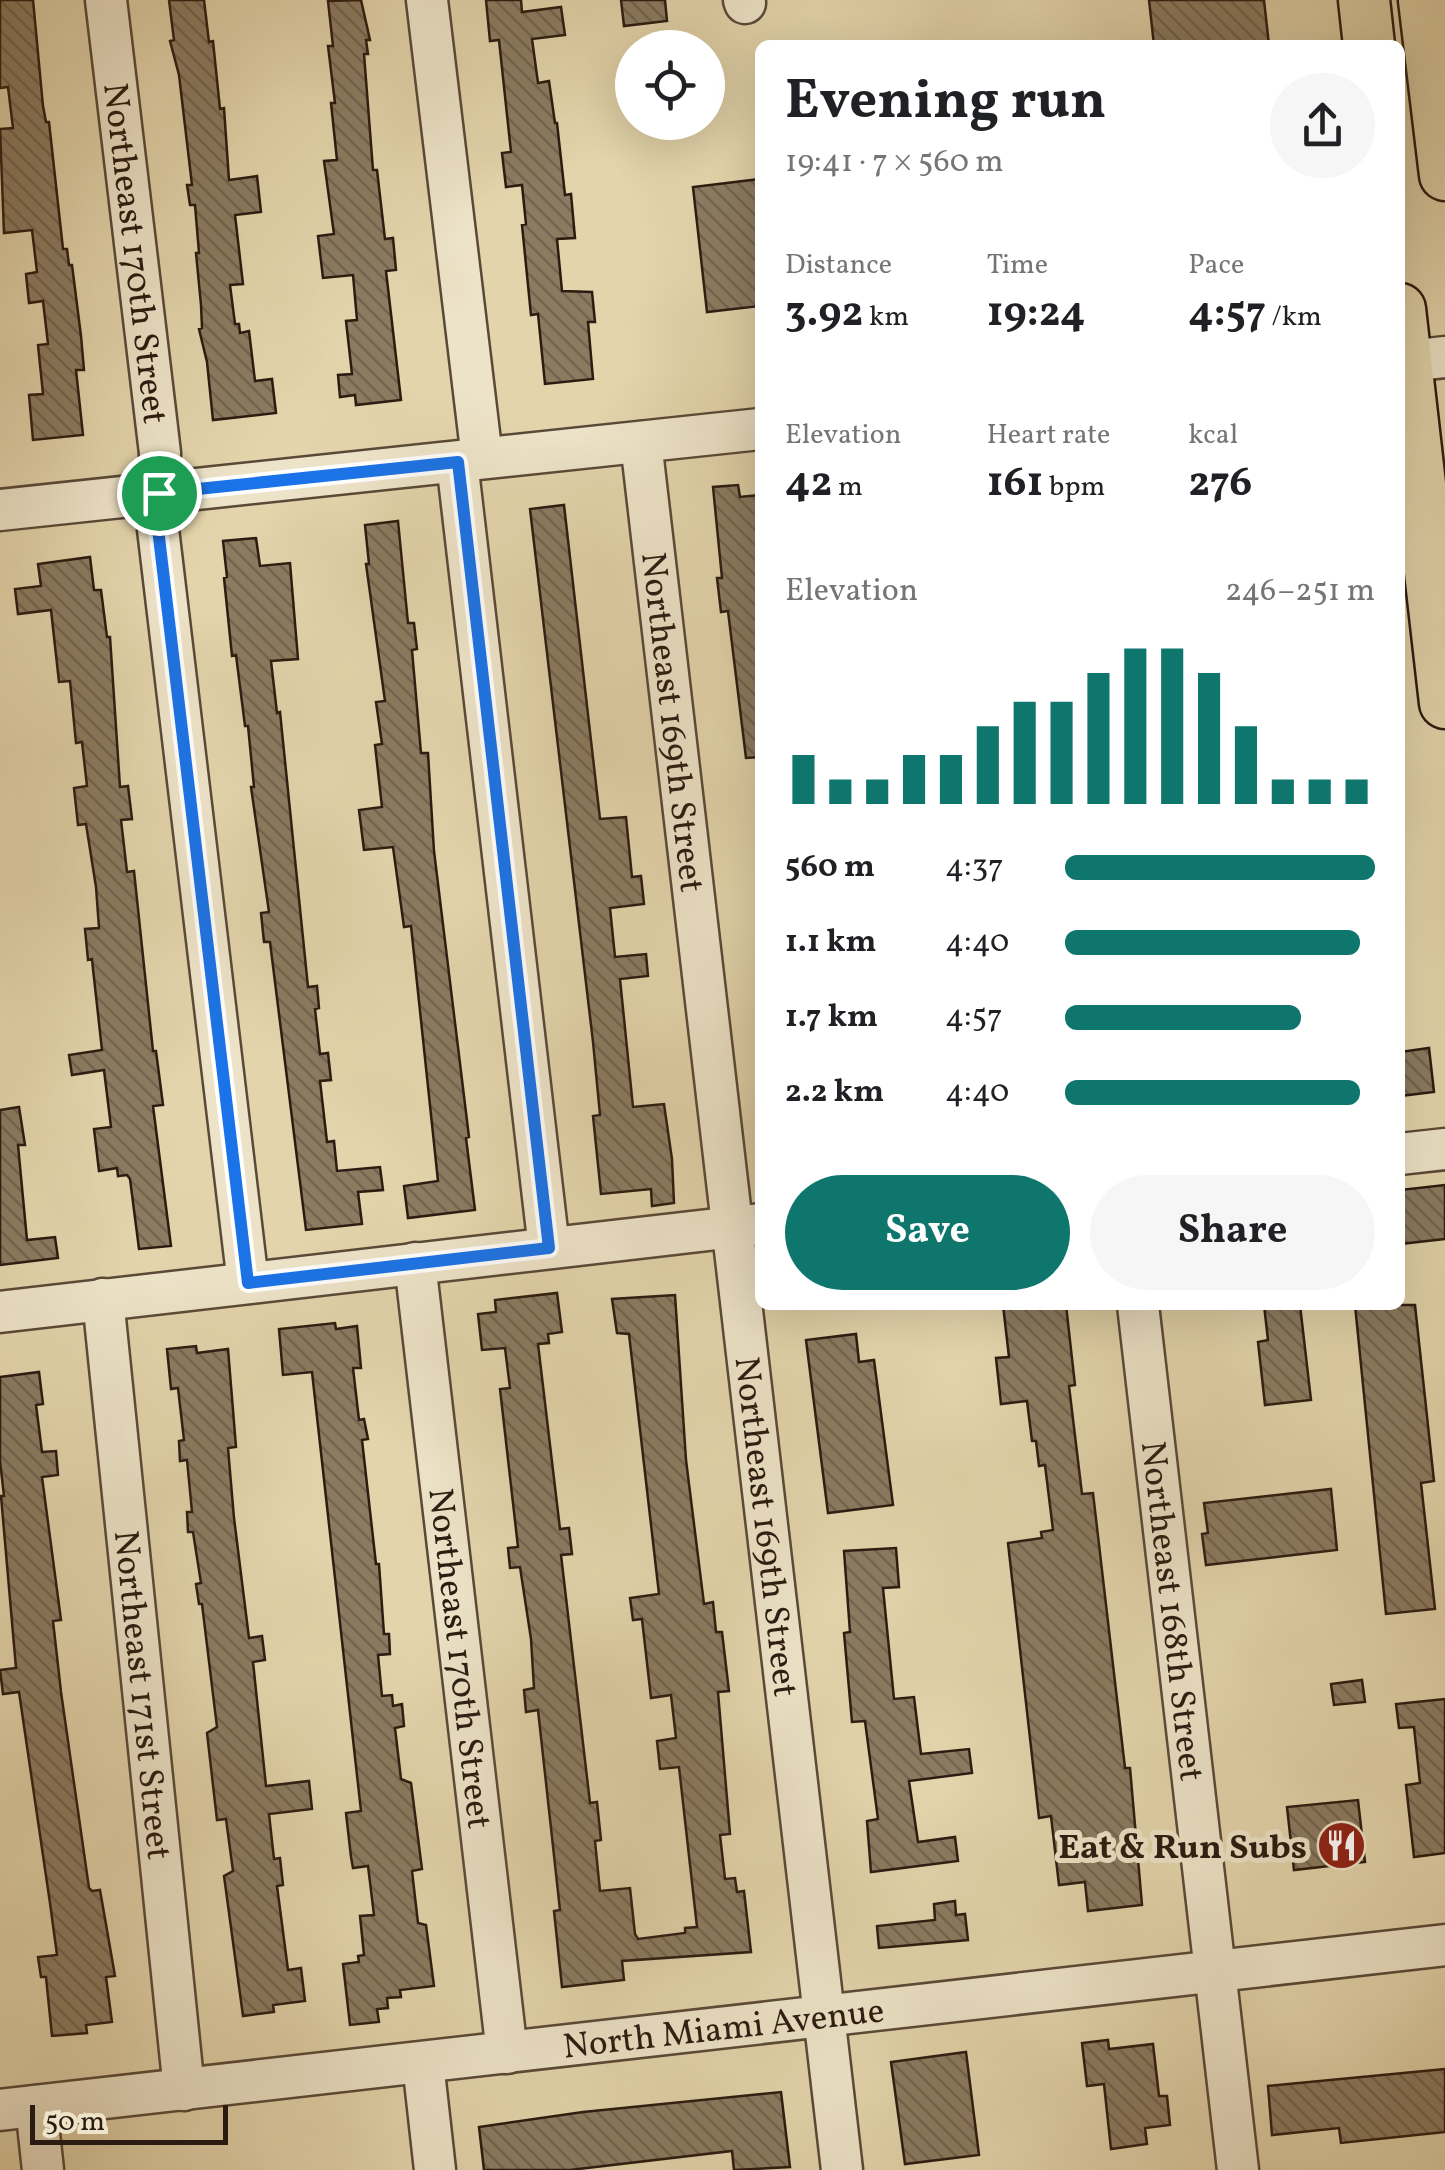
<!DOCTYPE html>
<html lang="en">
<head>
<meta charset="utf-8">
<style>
  :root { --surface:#fff; --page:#f6f6f6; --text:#202124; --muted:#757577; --accent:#0f766e }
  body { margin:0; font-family:Vollkorn,serif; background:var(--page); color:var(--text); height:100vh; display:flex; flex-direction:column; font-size:38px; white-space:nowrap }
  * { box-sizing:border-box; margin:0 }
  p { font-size:32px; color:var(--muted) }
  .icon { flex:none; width:55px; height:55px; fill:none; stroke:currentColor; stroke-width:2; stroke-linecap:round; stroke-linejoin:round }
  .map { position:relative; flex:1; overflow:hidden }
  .sheet { position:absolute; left:755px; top:40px; width:650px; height:1270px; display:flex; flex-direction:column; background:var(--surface); border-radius:15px; box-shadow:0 10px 40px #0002 }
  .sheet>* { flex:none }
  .fabs { position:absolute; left:615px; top:30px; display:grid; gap:20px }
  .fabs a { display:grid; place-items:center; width:110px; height:110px; border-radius:50%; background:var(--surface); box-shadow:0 10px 40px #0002; font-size:50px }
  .scale { position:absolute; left:30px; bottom:25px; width:198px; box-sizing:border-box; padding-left:10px; border:5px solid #2c1b11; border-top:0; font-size:28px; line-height:35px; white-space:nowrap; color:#2c1b11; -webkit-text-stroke:8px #ede3c8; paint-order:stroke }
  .pin { position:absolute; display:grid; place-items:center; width:85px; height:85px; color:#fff; margin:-42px; border:5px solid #fff; border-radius:50%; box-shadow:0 2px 10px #0007 }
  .round { display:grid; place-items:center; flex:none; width:105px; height:105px; border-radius:52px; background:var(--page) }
  .headline { display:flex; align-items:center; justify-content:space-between; height:170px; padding:0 30px }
  h1 { font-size:55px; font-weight:700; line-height:75px }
  .metrics { display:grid; grid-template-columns:repeat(3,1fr); gap:15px; height:170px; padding:10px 30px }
  .metrics div { display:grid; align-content:center }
  .metrics b { font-size:42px; font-weight:700 }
  .metrics small { font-size:28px; font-weight:400 }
  .metrics p { font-size:28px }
  .chart { height:280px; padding:20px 30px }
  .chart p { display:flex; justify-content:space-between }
  .chart svg { width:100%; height:180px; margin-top:10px; stroke:var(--accent); stroke-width:6 }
  .primary-button { display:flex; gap:20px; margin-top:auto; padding:20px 30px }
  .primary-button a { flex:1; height:115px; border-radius:60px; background:var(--accent); color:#fff; font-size:40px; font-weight:700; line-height:115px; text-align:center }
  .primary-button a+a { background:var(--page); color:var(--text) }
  ul { padding:0 30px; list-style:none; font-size:32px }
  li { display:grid; grid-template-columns:160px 120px 1fr; align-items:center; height:75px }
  li i { height:25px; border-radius:12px; background:var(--accent) }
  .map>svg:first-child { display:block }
  .building { fill:url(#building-back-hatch); stroke:#2c1b11; stroke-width:2.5 }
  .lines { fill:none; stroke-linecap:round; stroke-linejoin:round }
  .minor-casing { stroke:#5a4938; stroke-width:45 }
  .major-casing { stroke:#2c1b11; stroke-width:55 }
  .minor { stroke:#ede3c8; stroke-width:40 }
  .major { stroke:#e3d4ab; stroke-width:50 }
  .route-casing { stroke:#fff; stroke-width:20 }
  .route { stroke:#1a73e8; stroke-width:12 }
  .labels { text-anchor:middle; stroke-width:10; stroke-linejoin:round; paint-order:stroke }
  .street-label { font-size:35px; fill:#2c1b11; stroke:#ede3c8 }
  .poi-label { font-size:35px; font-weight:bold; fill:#2c1b11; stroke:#ede3c8; text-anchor:end }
</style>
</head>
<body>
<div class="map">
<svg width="1445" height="2170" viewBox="0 0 1445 2170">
  <defs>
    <pattern id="building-back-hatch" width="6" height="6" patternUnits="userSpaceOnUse" patternTransform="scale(2.5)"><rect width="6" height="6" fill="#8b7b61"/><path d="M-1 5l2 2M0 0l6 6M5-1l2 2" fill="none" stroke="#72644f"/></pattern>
  </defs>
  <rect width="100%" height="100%" fill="#e3d4ab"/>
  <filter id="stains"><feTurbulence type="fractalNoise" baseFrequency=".002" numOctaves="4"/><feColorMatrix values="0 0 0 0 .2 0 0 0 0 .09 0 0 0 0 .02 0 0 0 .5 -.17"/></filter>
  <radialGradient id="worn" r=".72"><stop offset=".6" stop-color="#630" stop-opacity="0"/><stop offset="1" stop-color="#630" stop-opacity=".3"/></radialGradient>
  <path class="building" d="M0,0H33L43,106L46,122H49L63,249H67L69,265H72L81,336L84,370H76L83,435L33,440L29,395L43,394L38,345L48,344L43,301L29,303L26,274L37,272L32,230L4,233L0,129L13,128L8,87L0,88Z
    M169,0H204L209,42L213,41L220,109L224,108L229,180L257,176L261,212L235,215L243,284L230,285L235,324H239L240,333L249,331L255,381L272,379L276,413L213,420L207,362L199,329L202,328L201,305L196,253H199L195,205H190L187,185H192L179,75L170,41L174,40Z
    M361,0L370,40H366L368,54H364L373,170H377L385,239L393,238L396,270L386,271L401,400L356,405L355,395L340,397L338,375L352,374L346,321L357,320L353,275L323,278L318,236L334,234L324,161L337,160L331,103H335L328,46H333L328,1Z
    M486,0H521L522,12L561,7L565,35L532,39L538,83L549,81L555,123H557L565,195L571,194L575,238L557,239L562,291L592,292L595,322H588L593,379L545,384L538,314L531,315L522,225L526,224L522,185L506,187L502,153L511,152L499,40L490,41Z
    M621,0H665L667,21L624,26Z
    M1149,0H1264L1269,45H1154Z
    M760,179V306L707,312L693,187Z
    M738,485L740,497L760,495V757L746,758L728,611L721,612L717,578H722L713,487Z
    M564,505L600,819L626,817L632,877L641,876L644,904L610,908L615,957L646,954L648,976L620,979L633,1107L664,1104L672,1159L674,1203L652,1206L651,1189L601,1194L593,1116L600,1115L593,1042L530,509Z
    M398,521L408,623H414L417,649L412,650L421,753H428L434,851L469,1137L466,1138L475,1210L408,1218L404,1186L438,1181L411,926L404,927L393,847L364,850L359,810L382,807L375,745L382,744L376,702L385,701L366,564H369L365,525Z
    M256,538L260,566L290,563L298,659L271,661L277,713L280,712L308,987L317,986L319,1008L315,1009L320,1054L328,1053L331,1080L320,1081L327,1142L334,1141L337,1171L380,1167L383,1190L358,1192L362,1224L306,1230L270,942H264L261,913L269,912L251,787H254L248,726H245L236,655L232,656L224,578L227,577L223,541Z
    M90,557L94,590H101L107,637H110L120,787L128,786L132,819L121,820L127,872L134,871L153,1051H156L163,1105L153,1106L171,1246L139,1249L130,1179L127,1175L118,1176L117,1168L99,1171L94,1129L111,1127L104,1070L72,1075L69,1055L102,1050L93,969L92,959L88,960L85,929L99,928L96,887L86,824L78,825L74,788L87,786L82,742L76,743L70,681L59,682L51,610L18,614L15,589L41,586L38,564Z
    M1429,1048L1434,1092L1400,1096V1052Z
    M19,1107L25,1145H18L27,1240L55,1237L58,1258L0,1265V1110Z
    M1445,1185V1239L1400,1244V1190Z
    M557,1293L562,1332L548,1334L549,1343L538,1344L560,1529L569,1528L572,1554L561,1555L590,1803L597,1802L601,1840L595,1841L600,1891L630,1888L635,1934L638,1939L685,1933V1928L697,1927L679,1767L660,1769L657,1741L676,1738L671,1695L651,1698L642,1619L633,1620L630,1598L659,1594L629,1334L617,1333L612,1299L675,1295L686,1460L704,1604L713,1602L716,1632H722L729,1691L718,1692L730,1834L720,1835L725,1879L735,1878L737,1892L744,1891L751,1952L622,1961L624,1980L562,1987L554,1911L560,1910L538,1710L526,1712L524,1690L534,1688L531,1639L520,1567L510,1568L508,1548L518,1547L500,1389L510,1388L505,1348L482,1350L478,1314L496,1312L495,1300Z
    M1003,1305H1066L1075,1385L1069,1386L1082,1494L1093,1493L1125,1768H1130L1142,1905L1088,1911L1085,1882L1059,1885L1051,1816L1039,1818L1008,1543L1042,1538L1041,1532L1053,1530L1045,1465L1039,1466L1036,1441H1032L1027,1401L1001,1404L996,1358L1009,1357Z
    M1264,1305H1300L1311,1400L1265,1405L1258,1342L1268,1340Z
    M1355,1305H1415L1434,1481L1421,1483L1435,1609L1386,1614Z
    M335,1323L336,1329L357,1326L361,1368H353L359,1420L364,1419L368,1439L362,1440L376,1564H379L384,1634H389L390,1654L378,1655L382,1696L392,1695L393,1706L402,1704L404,1726L395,1728L401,1779L411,1783L422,1869L412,1871L418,1923L426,1925L434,1986L400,1990L401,1997L387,1998L388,2008L377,2009L379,2022L350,2025L343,1964L359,1962L358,1956L364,1955L360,1916L374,1915L368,1866L353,1868L351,1857L346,1813L361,1811L312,1372L283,1375L279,1329Z
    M856,1334L859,1362L874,1360L893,1505L828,1513L806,1340Z
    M196,1346L197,1353L228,1349L236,1447L228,1448L234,1518L249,1638L262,1636L265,1660L253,1662L266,1786L309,1781L312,1809L269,1814L274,1859L280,1858L283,1885L277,1886L288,1970L301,1968L305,2001L273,2005L274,2012L243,2016L224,1876L233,1871L226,1819L217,1820L207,1733L217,1727L202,1604H199L196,1584L201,1583L193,1532H188L187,1512H192L187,1460L180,1461L179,1441L184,1440L178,1388L171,1389L167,1349Z
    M39,1372L43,1404L36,1405L42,1452L56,1451L58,1475L42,1477L61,1620L53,1621L61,1692L89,1888L92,1891L100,1890L115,1976L106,1977L112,2022L86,2025L87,2033L52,2036L46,1977H41L38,1957L57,1955L50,1903L19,1692L3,1694L0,1670L16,1668L1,1496H4L0,1461V1377Z
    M1331,1489L1337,1550L1206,1565L1202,1534L1208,1533L1204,1503Z
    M896,1548L899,1587L883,1588L894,1699L914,1697L921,1754L969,1749L972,1773L909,1781L918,1842L955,1837L958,1861L871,1872L867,1821L878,1819L865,1721L852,1722L844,1633L850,1632L844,1551Z
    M1362,1680L1365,1702L1334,1705L1331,1684Z
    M1445,1699V1853L1414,1857L1406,1785L1420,1783L1414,1727L1399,1728L1396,1704Z
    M1358,1800L1365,1862L1294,1870L1287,1807Z
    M955,1901L956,1915L965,1914L968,1940L879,1948L877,1926L935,1920L934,1904Z
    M1108,2040L1109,2049L1153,2044L1159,2096H1167L1170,2125L1145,2128L1147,2144L1111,2149L1104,2084L1087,2086L1082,2043Z
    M966,2052L979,2155L905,2164L891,2062Z
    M1445,2069V2132L1341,2143L1339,2128L1272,2135L1268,2086Z
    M781,2092L790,2167L734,2170L732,2151L570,2170H484L479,2127L583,2112Z"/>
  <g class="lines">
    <defs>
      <g id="minor">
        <path id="s1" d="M106,0L160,453L158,529L248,1283"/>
        <path d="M427,0L482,458"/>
        <path d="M744,0L745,3"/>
        <path d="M1400,362L1445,357"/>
        <path id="s2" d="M641,442L842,2170"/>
        <path d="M457,462L549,1248"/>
        <path d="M0,510L760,429"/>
        <path d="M1400,1154L1445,1149"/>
        <path id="s3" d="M415,1263L507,2053"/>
        <path id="s4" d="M103,1299L184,2090"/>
        <path id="s5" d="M1138,1305L1238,2170"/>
        <path d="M0,1312L760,1224"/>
        <path d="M423,2063L435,2170"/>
        <path d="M36,2106L43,2170"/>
        <path id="s6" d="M0,2110L1445,1945"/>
      </g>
      <path id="major" d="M1364,0L1369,45
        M1424,0L1445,175
        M1400,309L1445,703"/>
    </defs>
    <use href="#minor" class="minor-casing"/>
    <use href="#major" class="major-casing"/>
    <use href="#minor" class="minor"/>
    <use href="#major" class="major"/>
  </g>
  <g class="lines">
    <defs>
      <path id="route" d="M458,462L549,1248L248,1283L158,529L159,493Z"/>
    </defs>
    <use href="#route" class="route-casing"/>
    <use href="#route" class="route"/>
  </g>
  <defs>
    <symbol id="restaurant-disc" viewBox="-11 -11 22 22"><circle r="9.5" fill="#8f2418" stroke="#ede3c8"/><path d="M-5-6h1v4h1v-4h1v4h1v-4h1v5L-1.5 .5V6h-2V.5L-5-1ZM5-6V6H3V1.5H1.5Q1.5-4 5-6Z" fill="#fff"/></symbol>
  </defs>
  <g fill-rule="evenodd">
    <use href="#restaurant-disc" x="1314" y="1818" width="55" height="55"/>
  </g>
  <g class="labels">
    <g class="street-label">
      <text dy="12" stroke="none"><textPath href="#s1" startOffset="255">Northeast 170th Street</textPath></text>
      <text dy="12" stroke="none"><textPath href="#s2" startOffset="282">Northeast 169th Street</textPath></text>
      <text dy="12" stroke="none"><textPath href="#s2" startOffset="1092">Northeast 169th Street</textPath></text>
      <text dy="12" stroke="none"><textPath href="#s5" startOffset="308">Northeast 168th Street</textPath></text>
      <text dy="12" stroke="none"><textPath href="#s3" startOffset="398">Northeast 170th Street</textPath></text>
      <text dy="12" stroke="none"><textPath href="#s4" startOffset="398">Northeast 171st Street</textPath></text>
      <text dy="12" stroke="none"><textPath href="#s6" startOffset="728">North Miami Avenue</textPath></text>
    </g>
    <g class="poi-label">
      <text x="1307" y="1858">Eat &amp; Run Subs</text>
    </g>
  </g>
  <rect width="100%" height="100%" filter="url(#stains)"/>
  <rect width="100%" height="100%" fill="url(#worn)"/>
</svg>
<div class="fabs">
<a><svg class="icon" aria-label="locate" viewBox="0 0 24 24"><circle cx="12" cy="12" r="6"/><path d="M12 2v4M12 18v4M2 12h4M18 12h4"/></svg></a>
</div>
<div class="scale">50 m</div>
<div class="pin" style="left:159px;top:493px;background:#1e9e55"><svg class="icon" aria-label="arrive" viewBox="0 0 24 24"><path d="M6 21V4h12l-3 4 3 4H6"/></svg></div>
<section class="sheet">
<div class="headline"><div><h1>Evening run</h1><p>19:41 · 7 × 560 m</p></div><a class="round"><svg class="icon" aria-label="share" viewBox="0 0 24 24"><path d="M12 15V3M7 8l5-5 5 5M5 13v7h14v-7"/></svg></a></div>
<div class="metrics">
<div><p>Distance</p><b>3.92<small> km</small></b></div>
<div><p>Time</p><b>19:24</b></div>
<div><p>Pace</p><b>4:57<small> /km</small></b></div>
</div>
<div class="metrics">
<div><p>Elevation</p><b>42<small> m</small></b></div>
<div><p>Heart rate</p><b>161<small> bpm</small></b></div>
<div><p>kcal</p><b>276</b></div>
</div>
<div class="chart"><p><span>Elevation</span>246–251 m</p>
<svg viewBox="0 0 160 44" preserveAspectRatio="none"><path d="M5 44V32M15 44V38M25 44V38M35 44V32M45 44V32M55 44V25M65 44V19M75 44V19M85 44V12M95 44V6M105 44V6M115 44V12M125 44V25M135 44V38M145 44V38M155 44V38"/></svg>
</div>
<ul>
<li><b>560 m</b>4:37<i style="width:100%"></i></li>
<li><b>1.1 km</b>4:40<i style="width:95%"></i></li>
<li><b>1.7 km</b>4:57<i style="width:76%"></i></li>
<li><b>2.2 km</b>4:40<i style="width:95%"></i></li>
</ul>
<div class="primary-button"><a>Save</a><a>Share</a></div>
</section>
</div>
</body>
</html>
